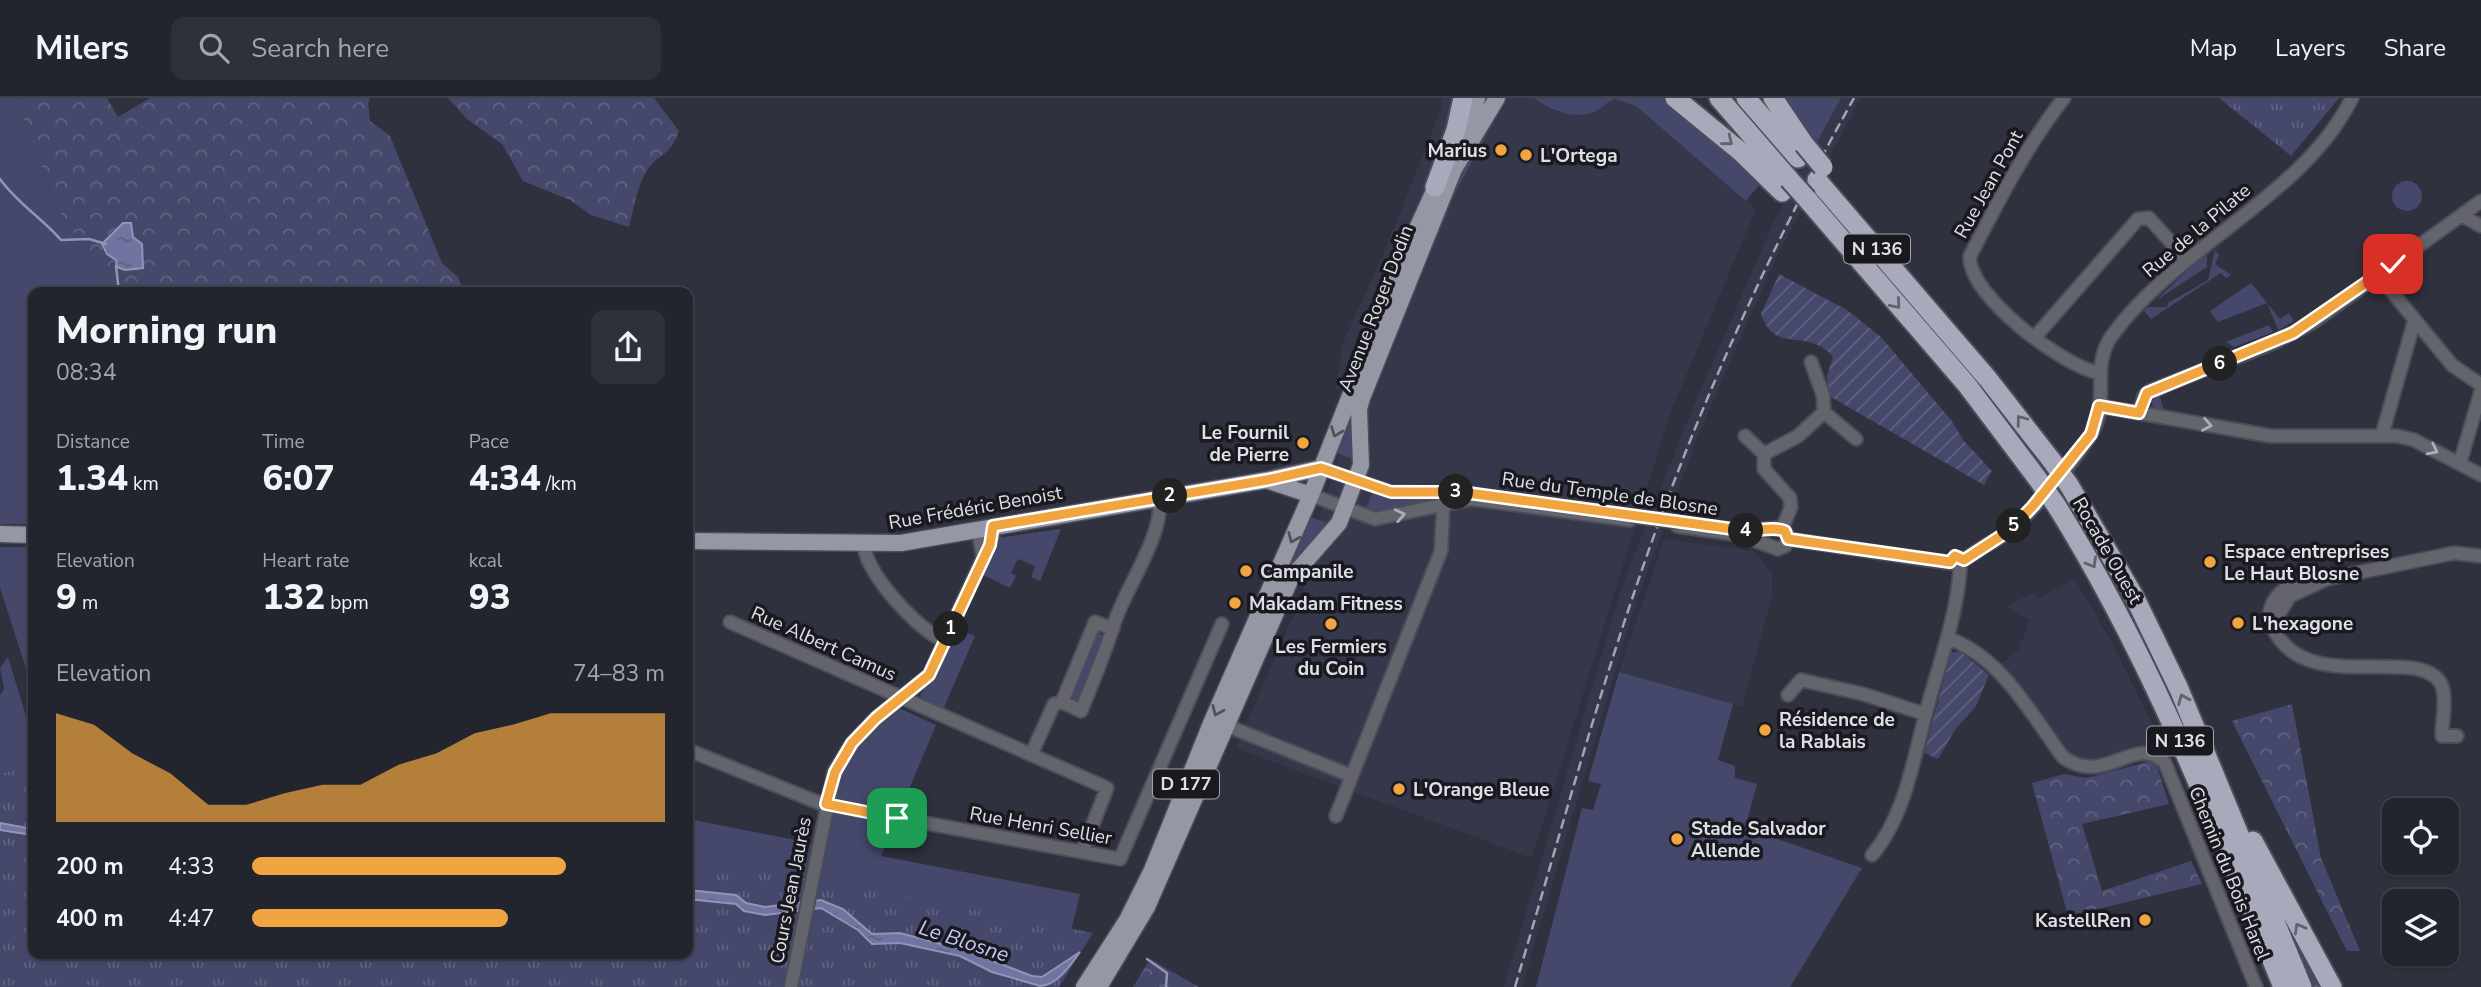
<!DOCTYPE html>
<html lang="en">
<head>
<meta charset="utf-8">
<style>
  :root { --surface:#23252e; --page:#2f313a; --text:#f1f3f6; --muted:#a3a5aa; --line:#40424a; --accent:#f1a540 }
  body { margin:0; font-family:"Nunito Sans",sans-serif; background:var(--page); color:var(--text); height:100vh; display:flex; flex-direction:column; font-size:26px; white-space:nowrap }
  * { box-sizing:border-box; margin:0 }
  p { font-size:23px; color:var(--muted) }
  .icon { flex:none; width:38px; height:38px; fill:none; stroke:currentColor; stroke-width:2; stroke-linecap:round; stroke-linejoin:round }
  .map { position:relative; flex:1; overflow:hidden }
  .details { position:absolute; left:28px; top:189px; width:665px; height:672px; display:flex; flex-direction:column; background:var(--surface); border-radius:14px; box-shadow:0 2px 5px #0004,0 0 0 2px var(--line) }
  .details>* { flex:none }
  .tools { position:absolute; left:2382px; top:700px; display:grid; gap:14px }
  .tools a { display:grid; place-items:center; width:77px; height:77px; border-radius:14px; background:var(--surface); box-shadow:0 2px 5px #0004,0 0 0 2px var(--line); font-size:35px }
  .pin { position:absolute; display:grid; place-items:center; width:60px; height:60px; color:#fff; margin:-30px; border-radius:14px; box-shadow:0 4px 10px #0006 }
  .km { position:absolute; width:35px; height:35px; margin:-18px; border-radius:50%; background:#222; color:#fff; font-size:19px; line-height:35px; text-align:center }
  .round { display:grid; place-items:center; flex:none; width:74px; height:74px; border-radius:14px; background:var(--page) }
  .headline { display:flex; align-items:center; justify-content:space-between; height:119px; padding:0 28px }
  h1 { font-size:38px; font-weight:800; line-height:52px }
  .metrics { display:grid; grid-template-columns:repeat(3,1fr); gap:10px; height:119px; padding:7px 28px }
  .metrics div { display:grid; align-content:center }
  .metrics b { font-size:35px; font-weight:800 }
  .metrics small { font-size:19px; font-weight:400 }
  .metrics p { font-size:19px }
  .chart { height:196px; padding:14px 28px }
  .chart p { display:flex; justify-content:space-between }
  .chart svg { width:100%; height:126px; margin-top:7px; fill:var(--accent); opacity:.7 }
  ul { padding:0 28px; list-style:none; font-size:23px }
  li { display:grid; grid-template-columns:112px 84px 1fr; align-items:center; height:52px }
  li i { height:18px; border-radius:9px; background:var(--accent) }
  header { display:flex; align-items:center; gap:42px; box-sizing:border-box; height:98px; padding:0 35px; background:var(--surface); border-bottom:2px solid var(--line) }
  header strong { font-size:33px }
  nav { display:flex; gap:38px; margin-inline-start:auto; font-size:24px }
  .search { width:490px; height:63px; background:var(--page); display:flex; align-items:center; gap:18px; box-sizing:border-box; padding:0 24px; border-radius:14px; color:var(--muted); font-size:26px }
  .map>svg:first-child { display:block }
  .built { fill:#35374b }
  .grass { fill:#45486b }
  .forest { fill:url(#forest-crowns) }
  .park { fill:url(#park-tufts) }
  .garden { fill:url(#garden-furrows) }
  .water { fill:url(#water-ripples); stroke:#9194b6; stroke-width:2 }
  .lines { fill:none; stroke-linecap:round; stroke-linejoin:round }
  .stream { stroke:#9194b6; stroke-width:2.5 }
  .minor-casing { stroke:#4b4d59; stroke-width:16 }
  .major-casing { stroke:#4b4d59; stroke-width:19 }
  .highway-casing { stroke:#4b4d59; stroke-width:23 }
  .minor { stroke:#64656c; stroke-width:12 }
  .major { stroke:#9597a5; stroke-width:16 }
  .highway { stroke:#a8aabb; stroke-width:19 }
  .rail { stroke:#a4a6af; stroke-width:2.5; stroke-dasharray:10 5; stroke-linecap:butt }
  .minor-bridge-casing { stroke:#4b4d59; stroke-width:16; stroke-linecap:butt }
  .highway-bridge-casing { stroke:#4b4d59; stroke-width:23; stroke-linecap:butt }
  .minor-bridge { stroke:#64656c; stroke-width:12 }
  .highway-bridge { stroke:#a8aabb; stroke-width:19 }
  .oneway { stroke:#60626d }
  .oneway2 { stroke:#adafb6 }
  .oneway3 { stroke:#51525b }
  .route-casing { stroke:#fff; stroke-width:14 }
  .route { stroke:#f1a540; stroke-width:9 }
  .poi-dot { fill:#f1a540; stroke:#19191f; stroke-width:2.5 }
  .labels { text-anchor:middle; stroke-width:7; stroke-linejoin:round; paint-order:stroke }
  .shield { fill:#19191f; stroke:#a3a4ac; stroke-width:2 }
  .shield-label { font-size:18px; font-weight:bold; fill:#dee0e8 }
  .poi-label { font-size:19px; font-weight:bold; fill:#dee0e8; stroke:#19191f; text-anchor:start }
  .street-label { font-size:19px; fill:#dee0e8; stroke:#19191f }
  .water-label { font-size:21px; font-style:italic; fill:#c5caf5; stroke:#19191f }
</style>
</head>
<body>
<header>
<strong>Milers</strong>
<div class="search"><svg class="icon" aria-label="search" viewBox="0 0 24 24"><circle cx="10" cy="10" r="6"/><path d="M15 15l6 6"/></svg>Search here</div>
<nav><a>Map</a><a>Layers</a><a>Share</a></nav>
</header>
<div class="map">
<svg width="2481" height="889" viewBox="0 0 2481 889">
  <defs>
    <pattern id="forest-crowns" width="20" height="18" patternUnits="userSpaceOnUse" patternTransform="scale(1.75)"><rect width="20" height="18" fill="#45486b"/><path d="M2 6a3 3 0 1 1 6 0M12 15a3 3 0 1 1 6 0" fill="none" stroke="#5f6280"/></pattern>
    <pattern id="park-tufts" width="24" height="20" patternUnits="userSpaceOnUse" patternTransform="scale(1.75)"><rect width="24" height="20" fill="#45486b"/><path d="M3 7l-1-3M5 7V3M7 7l1-3M15 17l-1-3M17 17v-4M19 17l1-3" fill="none" stroke="#5f6280"/></pattern>
    <pattern id="garden-furrows" width="10" height="10" patternUnits="userSpaceOnUse" patternTransform="scale(1.75)"><rect width="10" height="10" fill="#45486b"/><path d="M-1 1l2-2M0 10L10 0M9 11l2-2" fill="none" stroke="#5f6280"/></pattern>
    <pattern id="water-ripples" width="26" height="14" patternUnits="userSpaceOnUse" patternTransform="scale(1.75)"><rect width="26" height="14" fill="#7074a1"/><path d="M2 4q2-2 4 0t4 0M15 11q2-2 4 0t4 0" fill="none" stroke="#5e607d"/></pattern>
  </defs>
  <rect width="100%" height="100%" fill="#2f313e"/>
  <path class="built" d="M1441,0H1534L1555,13L1579,17L1593,15L1615,1L1636,8L1756,111L1670,316L1532,760L1236,650L1302,498L1315,430L1358,303L1336,290L1342,247L1394,131L1441,10Z
    M1841,0H1861L1775,162L1697,340L1633,513L1522,889H1504L1621,491L1685,328L1774,123Z
    M1664,441L1753,453L1772,475V498L1742,609L1619,574Z
    M2074,480L2112,544L2161,644L2087,667L2065,653L2000,567L2018,552L2030,522L2007,509L2033,494L2039,501Z"/>
  <path class="grass" d="M0,0H11L18,7L56,108L113,194H33V426H0Z
    M1534,0H1664L1763,82L1746,103L1636,8L1615,1C1606,4 1600,13 1591,15C1570,21 1551,12 1534,0Z
    M1784,0H1841L1816,46Z
    M1488,24L1492,27L1455,95L1438,137L1431,135Z
    M2392 98a15 15 0 1 1 30 0a15 15 0 1 1-30 0Z
    M2215,152L2219,157L2215,166L2231,177L2226,180L2221,175L2151,221L2144,213L2148,209H2167L2168,205L2208,182Z
    M2207,154V169L2155,203Z
    M2251,185L2280,221L2289,215L2294,223L2278,232L2267,205L2218,224L2210,213Z
    M2269,227L2273,234L2234,249L2226,244Z
    M2184,287L2160,299L2164,313L2154,311L2151,304L2154,299Z
    M1355,298L1356,363L1333,353Z
    M1373,393L1435,399L1436,405L1385,417L1365,413Z
    M1310,419L1330,426L1281,480L1295,455Z
    M1061,431L1040,483L1031,479L1035,468L1018,461L1011,475L1016,478L1010,490L981,476L997,440Z
    M0,449H33V592L0,490Z
    M955,530L975,538L942,614L925,606L920,597L935,577Z
    M1096,534L1107,539L1079,603L1069,599Z
    M8,559L33,641V720L0,708V597L4,591L0,570Z
    M1619,574L1733,606L1718,662L1735,668V680L1757,686L1745,730L1862,770L1790,889H1536L1582,710L1593,712L1601,686L1588,683Z
    M899,610L936,627L881,758L1080,796L1071,833L811,784L834,674L876,620Z
    M688,721L811,745L804,783L688,769Z"/>
  <path class="forest" d="M11,0H107L118,19L150,0H370L368,5L370,23L390,38L442,165L458,179L464,194H113L56,108L18,7Z
    M448,0H654L679,33C670,59 661,53 648,71C637,87 634,110 629,129L591,117L570,102L523,83L502,46L467,21Z
    M2292,606L2321,760L2360,853H2347L2232,623Z
    M2155,662L2169,706L2082,726L2102,793L2191,763L2202,786L2068,818L2032,685L2064,676L2086,680Z
    M2295,834L2325,889H2313L2291,837Z
    M1150,861L1199,889H1133Z"/>
  <path class="park" d="M2219,0H2339L2291,58Z
    M33,669V856H688V765L821,782L1093,835L1059,889H0V676Z"/>
  <path class="garden" d="M1779,176L1847,212L1881,239L1951,322L1964,343L1992,373L1984,387L1829,298L1827,278L1833,259C1807,228 1775,258 1761,216Z
    M1960,553L1989,577L1976,608L1955,632L1938,661L1924,655L1951,555Z"/>
  <path class="water" d="M123,125H131L133,139L142,146L143,170L125,172L117,169L116,162L107,156L102,146Z
    M0,725L33,731V737L0,732Z
    M688,792L736,797L746,805L765,809L821,802L843,811L872,836L900,835L964,852L1032,878L1042,879L1080,854C1070,867 1058,887 1040,888L992,874L960,858L900,845L872,846L858,832L821,810L765,817L744,813L736,806L688,801Z"/>
  <g class="lines">
    <path class="stream" d="M0,81C17,105 42,120 61,142L89,141L106,146
      M116,168L119,194
      M1147,861L1167,875L1166,889"/>
    <defs>
      <path id="minor" d="M2064,0C2026,48 1998,104 1970,158C1967,197 2064,269 2099,275
        M2463,118L2481,128
        M2378,177L2452,267L2481,287
        M2035,239L2138,121L2149,120L2186,161
        M2099,308L2271,338H2398L2414,342L2481,377
        M1824,314L1856,341
        M2139,315L2144,298L2150,293L2273,245L2312,225L2481,103
        M2382,337L2414,224
        M1745,338L1764,356
        M2460,365L2481,293
        M1321,370L1391,394L1474,396
        M1311,397L1375,421L1471,401L1630,422
        M1677,428L1740,437L1778,451L1785,448L1788,441
        M978,431L983,460L993,439V428
        M1782,431L1791,409L1790,400L1764,371V356L1798,338L1824,314L1823,297L1811,264
        M1747,433L1778,430L1786,434
        M1788,441L1950,465
        M864,445C863,472 914,527 937,539
        M1964,462C1978,451 1994,444 2009,433C2029,418 2087,349 2096,326C2107,297 2092,267 2111,239C2175,149 2304,98 2352,0
        M2327,481C2301,480 2272,489 2269,519C2294,604 2414,545 2440,584C2448,595 2442,624 2442,638H2457
        M730,524L1107,690L1082,754
        M2272,527L2290,498L2327,481L2454,455L2481,458
        M1947,540C2001,558 2030,615 2063,659C2105,690 2136,634 2165,665L2256,889
        M1788,597L1801,582L1863,596L1925,616
        M1062,604L1095,524L1113,531
        M1225,627L1352,678
        M688,652L822,706L1120,761L1222,526
        M1031,657L1054,606L1062,604L1081,613C1093,584 1105,555 1114,526C1125,490 1165,436 1159,400
        M1336,718L1441,453L1444,393
        M1872,757C1906,717 1914,657 1928,607C1940,563 1957,517 1960,471
        M791,889L834,674L852,645L876,620L929,577L983,460"/>
      <path id="major" d="M1462,41L1469,28L1477,0
        M1269,383L1311,397
        M0,436L33,437
        M688,443L901,445L1267,382L1321,370
        M1084,889L1127,822L1152,772L1212,623L1311,397L1408,150L1439,82
        M1099,889L1147,809L1291,480L1339,425L1361,367L1359,311L1362,300L1454,71L1497,0"/>
      <path id="highway" d="M1675,0L1741,54L1782,94
        M1719,0L1789,81
        M1746,0L1798,60
        M1773,0L1804,46
        M1817,82L1988,281L2052,363
        M1435,89L1456,32L1463,0
        M1807,101L1967,287L2037,380
        M2069,387L2134,498L2179,591L2302,889
        M2056,407C2151,559 2215,724 2283,889
        M2253,743L2332,889"/>
    </defs>
    <use href="#minor" class="minor-casing"/>
    <use href="#major" class="major-casing"/>
    <use href="#highway" class="highway-casing"/>
    <use href="#minor" class="minor"/>
    <use href="#major" class="major"/>
    <use href="#highway" class="highway"/>
    <path class="rail" d="M1515,889C1557,747 1596,603 1645,463C1701,303 1771,148 1854,0"/>
    <defs>
      <path id="minor-bridge" d="M1631,418L1679,424"/>
      <path id="highway-bridge" d="M1804,46L1823,69
        M1789,81L1807,101
        M2052,363L2069,387
        M2037,380L2056,407"/>
    </defs>
    <use href="#minor-bridge" class="minor-bridge-casing"/>
    <use href="#highway-bridge" class="highway-bridge-casing"/>
    <use href="#minor-bridge" class="minor-bridge"/>
    <use href="#highway-bridge" class="highway-bridge"/>
  </g>
  <defs><path id="oneway-chevron" d="M-2-3.5L2.5 0L-2 3.5" fill="none" stroke-width="1.6" stroke-linecap="round" stroke-linejoin="round" transform="scale(1.75)"/></defs>
  <g class="oneway">
    <use href="#oneway-chevron" transform="translate(1728 43) rotate(39)"/>
    <use href="#oneway-chevron" transform="translate(1896 206) rotate(49)"/>
    <use href="#oneway-chevron" transform="translate(2021 322) rotate(-127)"/>
    <use href="#oneway-chevron" transform="translate(2092 465) rotate(60)"/>
    <use href="#oneway-chevron" transform="translate(2183 601) rotate(-113)"/>
    <use href="#oneway-chevron" transform="translate(2299 830) rotate(-119)"/>
  </g>
  <g class="oneway2">
    <use href="#oneway-chevron" transform="translate(2207 327) rotate(11)"/>
    <use href="#oneway-chevron" transform="translate(2433 352) rotate(27)"/>
    <use href="#oneway-chevron" transform="translate(1400 417) rotate(-12)"/>
  </g>
  <g class="oneway3">
    <use href="#oneway-chevron" transform="translate(1336 334) rotate(111)"/>
    <use href="#oneway-chevron" transform="translate(1293 440) rotate(113)"/>
    <use href="#oneway-chevron" transform="translate(1217 613) rotate(114)"/>
  </g>
  <g class="lines">
    <defs>
      <path id="route" d="M897,720L826,706L835,674L852,645L876,620L929,577L990,447L993,428L1267,382L1321,370L1391,394H1461L1740,432C1754,434 1774,428 1785,433L1788,441L1950,464L1955,458L1964,462L2010,432L2033,408L2091,336L2099,308L2139,315L2147,295L2293,235L2393,166"/>
    </defs>
    <use href="#route" class="route-casing"/>
    <use href="#route" class="route"/>
  </g>
  <g class="poi-dot">
    <circle cx="1501" cy="52" r="7"/>
    <circle cx="1526" cy="57" r="7"/>
    <circle cx="1303" cy="345" r="7"/>
    <circle cx="2210" cy="464" r="7"/>
    <circle cx="1246" cy="473" r="7"/>
    <circle cx="1235" cy="505" r="7"/>
    <circle cx="2238" cy="525" r="7"/>
    <circle cx="1331" cy="526" r="7"/>
    <circle cx="1765" cy="632" r="7"/>
    <circle cx="1399" cy="691" r="7"/>
    <circle cx="1677" cy="741" r="7"/>
    <circle cx="2145" cy="822" r="7"/>
  </g>
  <g class="labels">
    <g class="shield">
      <rect x="1844" y="136.5" width="66" height="29" rx="5"/>
      <rect x="2147" y="628.5" width="66" height="29" rx="5"/>
      <rect x="1153" y="671.5" width="66" height="29" rx="5"/>
    </g>
    <g class="shield-label">
      <text x="1877" y="157">N 136</text>
      <text x="2180" y="649">N 136</text>
      <text x="1186" y="692">D 177</text>
    </g>
    <g class="poi-label">
      <text x="1487" y="59" text-anchor="end">Marius</text>
      <text x="1540" y="64">L'Ortega</text>
      <text x="1289" y="341" text-anchor="end">Le Fournil<tspan x="1289" dy="22">de Pierre</tspan></text>
      <text x="2224" y="460">Espace entreprises<tspan x="2224" dy="22">Le Haut Blosne</tspan></text>
      <text x="1260" y="480">Campanile</text>
      <text x="1249" y="512">Makadam Fitness</text>
      <text x="2252" y="532">L'hexagone</text>
      <text x="1331" y="555" text-anchor="middle">Les Fermiers<tspan x="1331" dy="22">du Coin</tspan></text>
      <text x="1779" y="628">Résidence de<tspan x="1779" dy="22">la Rablais</tspan></text>
      <text x="1413" y="698">L'Orange Bleue</text>
      <text x="1691" y="737">Stade Salvador<tspan x="1691" dy="22">Allende</tspan></text>
      <text x="2131" y="829" text-anchor="end">KastellRen</text>
    </g>
    <g class="street-label">
      <text transform="translate(1988 86) rotate(-61)" y="7">Rue Jean Pont</text>
      <text transform="translate(2196 132) rotate(-40)" y="7">Rue de la Pilate</text>
      <text transform="translate(1375 210) rotate(-69)" y="7">Avenue Roger Dodin</text>
      <text transform="translate(1610 395) rotate(8)" y="7">Rue du Temple de Blosne</text>
      <text transform="translate(975 409) rotate(-10)" y="7">Rue Frédéric Benoist</text>
      <text transform="translate(2108 452) rotate(60)" y="7">Rocade Ouest</text>
      <text transform="translate(824 545) rotate(24)" y="7">Rue Albert Camus</text>
      <text transform="translate(1041 727) rotate(10)" y="7">Rue Henri Sellier</text>
      <text transform="translate(2230 775) rotate(68)" y="7">Chemin du Bois Harel</text>
      <text transform="translate(790 792) rotate(-79)" y="7">Cours Jean Jaurès</text>
    </g>
    <g class="water-label">
      <text transform="translate(964 843) rotate(18)" y="7">Le Blosne</text>
    </g>
  </g>
</svg>
<div class="tools">
<a><svg class="icon" aria-label="locate" viewBox="0 0 24 24"><circle cx="12" cy="12" r="6"/><path d="M12 2v4M12 18v4M2 12h4M18 12h4"/></svg></a>
<a><svg class="icon" aria-label="layers" viewBox="0 0 24 24"><path d="M12 4l9 5-9 5-9-5zM3 14l9 5 9-5"/></svg></a>
</div>
<div class="pin" style="left:897px;top:720px;background:#1e9e55"><svg class="icon" aria-label="arrive" viewBox="0 0 24 24"><path d="M6 21V4h12l-3 4 3 4H6"/></svg></div>
<div class="pin" style="left:2393px;top:166px;background:#d93025"><svg class="icon" aria-label="check" viewBox="0 0 24 24"><path d="M5 12l5 5 9-10"/></svg></div>
<b class="km" style="left:951px;top:531px">1</b>
<b class="km" style="left:1170px;top:398px">2</b>
<b class="km" style="left:1456px;top:394px">3</b>
<b class="km" style="left:1746px;top:433px">4</b>
<b class="km" style="left:2014px;top:428px">5</b>
<b class="km" style="left:2220px;top:266px">6</b>
<section class="details">
<div class="headline"><div><h1>Morning run</h1><p>08:34</p></div><a class="round"><svg class="icon" aria-label="share" viewBox="0 0 24 24"><path d="M12 15V3M7 8l5-5 5 5M5 13v7h14v-7"/></svg></a></div>
<div class="metrics">
<div><p>Distance</p><b>1.34<small> km</small></b></div>
<div><p>Time</p><b>6:07</b></div>
<div><p>Pace</p><b>4:34<small> /km</small></b></div>
</div>
<div class="metrics">
<div><p>Elevation</p><b>9<small> m</small></b></div>
<div><p>Heart rate</p><b>132<small> bpm</small></b></div>
<div><p>kcal</p><b>93</b></div>
</div>
<div class="chart"><p><span>Elevation</span>74–83 m</p>
<svg viewBox="0 0 160 44" preserveAspectRatio="none"><path d="M0 44V6L10 10L20 20L30 27L40 38L50 38L60 34L70 31L80 31L90 24L100 20L110 13L120 10L130 6L140 6L150 6L160 6V44z"/></svg>
</div>
<ul>
<li><b>200 m</b>4:33<i style="width:76%"></i></li>
<li><b>400 m</b>4:47<i style="width:62%"></i></li>
</ul>
</section>
</div>
</body>
</html>
